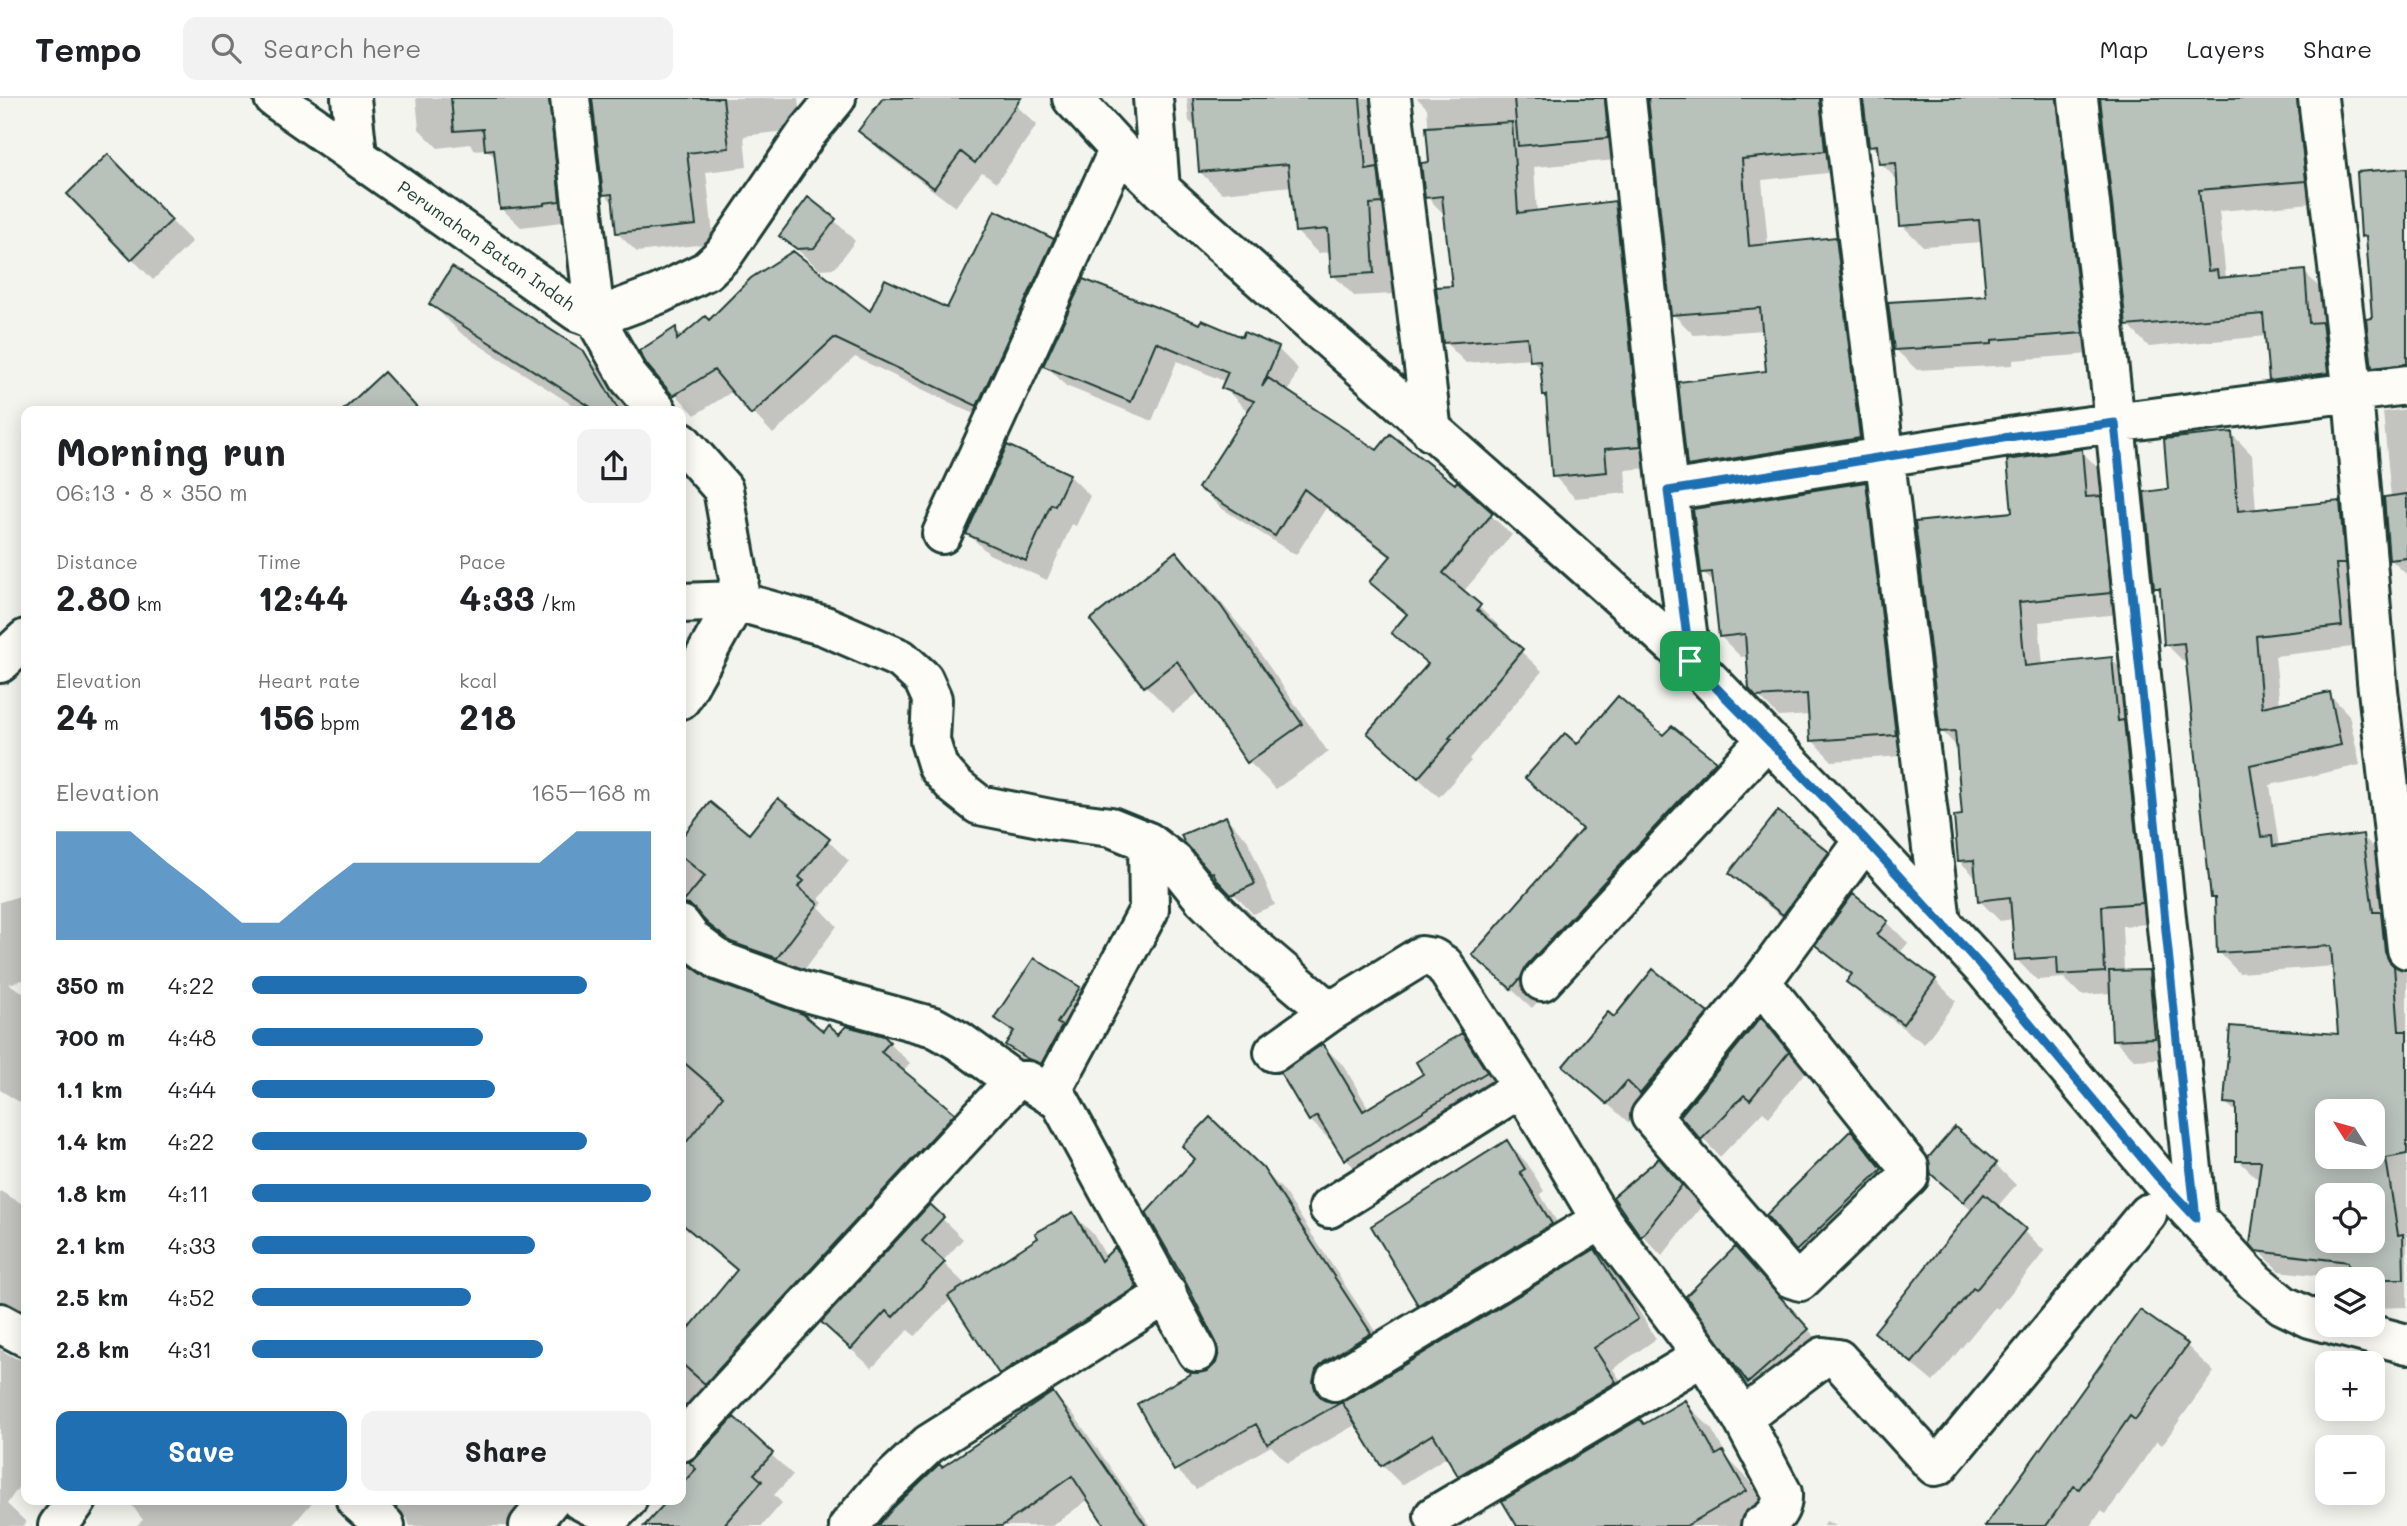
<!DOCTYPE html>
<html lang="en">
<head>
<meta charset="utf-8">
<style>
  :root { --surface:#fff; --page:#f2f2f2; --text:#202124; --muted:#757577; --line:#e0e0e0; --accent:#1f6fb2 }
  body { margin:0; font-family:Mali,sans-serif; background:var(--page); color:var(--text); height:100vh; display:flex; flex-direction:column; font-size:26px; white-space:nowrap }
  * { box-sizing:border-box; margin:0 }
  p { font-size:23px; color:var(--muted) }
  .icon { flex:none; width:38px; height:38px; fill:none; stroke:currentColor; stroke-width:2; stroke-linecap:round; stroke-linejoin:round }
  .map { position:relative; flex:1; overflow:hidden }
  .panel { position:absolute; left:21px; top:308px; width:665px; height:1099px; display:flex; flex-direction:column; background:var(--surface); border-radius:14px; box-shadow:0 4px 18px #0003 }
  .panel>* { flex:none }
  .needle { width:46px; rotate:307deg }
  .tools { position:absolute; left:2315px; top:1001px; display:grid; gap:14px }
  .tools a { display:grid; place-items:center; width:70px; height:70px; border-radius:14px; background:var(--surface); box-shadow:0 4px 18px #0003; font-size:35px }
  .pin { position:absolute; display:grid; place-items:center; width:60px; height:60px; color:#fff; margin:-30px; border-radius:14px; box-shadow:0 4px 10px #0006 }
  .round { display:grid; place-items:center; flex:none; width:74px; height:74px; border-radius:14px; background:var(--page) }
  .overview { display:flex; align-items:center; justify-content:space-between; height:119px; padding:0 35px }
  h1 { font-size:38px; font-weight:800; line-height:52px }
  .stats { display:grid; grid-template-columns:repeat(3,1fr); gap:10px; height:119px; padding:7px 35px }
  .stats div { display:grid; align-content:center }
  .stats b { font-size:35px; font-weight:800 }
  .stats small { font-size:19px; font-weight:400 }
  .stats p { font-size:19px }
  .chart { height:196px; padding:14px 35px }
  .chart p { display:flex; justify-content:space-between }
  .chart svg { width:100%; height:126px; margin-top:7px; fill:var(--accent); opacity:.7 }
  .action { display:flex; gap:14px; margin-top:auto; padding:14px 35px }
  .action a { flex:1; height:80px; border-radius:14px; background:var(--accent); color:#fff; font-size:28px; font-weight:800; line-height:80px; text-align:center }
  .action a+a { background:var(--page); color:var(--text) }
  ul { padding:0 35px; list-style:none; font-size:23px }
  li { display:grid; grid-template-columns:112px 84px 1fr; align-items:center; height:52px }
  li i { height:18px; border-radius:9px; background:var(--accent) }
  header { display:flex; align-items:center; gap:42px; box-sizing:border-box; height:98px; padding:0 35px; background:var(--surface); border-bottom:2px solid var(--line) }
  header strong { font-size:33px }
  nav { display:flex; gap:38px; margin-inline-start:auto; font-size:24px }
  .search { width:490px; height:63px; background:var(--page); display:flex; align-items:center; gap:18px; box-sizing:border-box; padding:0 24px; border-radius:14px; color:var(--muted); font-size:26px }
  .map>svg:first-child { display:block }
  .shadow { fill:#0003; fill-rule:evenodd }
  .building { fill:#b9c1bb; stroke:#1f3d34; stroke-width:2; fill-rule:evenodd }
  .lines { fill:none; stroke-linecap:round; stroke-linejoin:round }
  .minor-casing { stroke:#1f3d34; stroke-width:44 }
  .minor { stroke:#fdfcf7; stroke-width:38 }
  .route-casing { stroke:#fff; stroke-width:14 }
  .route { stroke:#1f6fb2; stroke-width:9 }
  .labels { text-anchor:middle; stroke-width:6; stroke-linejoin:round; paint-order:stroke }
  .street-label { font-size:18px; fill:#1f3d34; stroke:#fdfcf7 }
</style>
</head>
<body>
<header>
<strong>Tempo</strong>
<div class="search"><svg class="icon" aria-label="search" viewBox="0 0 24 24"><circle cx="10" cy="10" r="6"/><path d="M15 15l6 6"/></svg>Search here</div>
<nav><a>Map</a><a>Layers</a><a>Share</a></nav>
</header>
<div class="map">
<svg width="2407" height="1428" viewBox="0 0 2407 1428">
  <rect width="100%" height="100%" fill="#f4f4ef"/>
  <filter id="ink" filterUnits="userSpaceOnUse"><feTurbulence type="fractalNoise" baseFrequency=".0143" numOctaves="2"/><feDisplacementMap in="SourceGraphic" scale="14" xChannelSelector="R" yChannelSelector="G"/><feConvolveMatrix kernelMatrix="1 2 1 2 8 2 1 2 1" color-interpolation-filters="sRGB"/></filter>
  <g filter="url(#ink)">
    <path class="shadow" d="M416,0H580L578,122L521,129L501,110L497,61L486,51L475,52L470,46L438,50L419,31Z
      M594,0H798L801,31L744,38L747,69L706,74L714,145L637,154L617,135L614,106L605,96Z
      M890,0H1008L1037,27L997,84L982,74L955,109L881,53L860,32Z
      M1187,0H1408L1390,127L1395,196L1354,198L1333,177L1331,154L1318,155L1297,134L1292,88L1222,95L1200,74L1197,31L1189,23Z
      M1417,0H1642L1629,61L1534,69L1537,114L1614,105L1636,126L1662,369L1625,372L1627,395L1575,400L1554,378L1548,300L1544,296L1542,273L1531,260L1466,265L1445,244L1454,189L1446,118L1427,99L1431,66L1427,10Z
      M1650,0H1858L1846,73L1762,82L1768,148L1835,141L1856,162L1881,361L1710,388L1689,367L1768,274L1764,232L1694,237L1673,216Z
      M1865,0H2095L2103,255L2013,262V267L1917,272L1895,251L1988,200L1983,144L1923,148L1902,127L1899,84L1881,65L1880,57L1871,47Z
      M2102,0H2301L2312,105L2219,113L2226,181L2304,174L2325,195L2349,296L2292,303L2270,282L2267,238L2149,249L2128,227Z
      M108,59L192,144L153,182L69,96Z
      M2407,71V291L2397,292L2374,269V222L2368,143L2363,138Z
      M835,123L855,143L835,170L819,171L781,137Z
      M1053,142L1073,162L997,327L855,259L773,336L733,293L695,317L648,266L675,231L684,239L709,224L948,213Z
      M431,206L583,255L615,286L630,313H582L462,236Z
      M1201,228L1278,251L1298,271L1288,295L1378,355L1455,388L1457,386L1512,437L1463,494L1500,529L1498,532L1542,573L1469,661L1471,663L1439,699L1369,635L1429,568L1394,535L1408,518L1371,484L1391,460L1326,410L1296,457L1221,410L1200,390L1250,312L1244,310L1224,289L1226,284L1177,263L1152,323L1066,288L1046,267Z
      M2407,311V477L2390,461L2391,400L2383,314Z
      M2232,336L2252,357L2256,413L2339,405L2360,425L2361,548L2275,558L2280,607L2329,596L2349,617L2360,667L2270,687L2279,749L2362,738L2383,758L2400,830L2405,874H2407V1209L2373,1210V1181H2347L2279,1173L2252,1145L2260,1083L2238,1062V1016L2226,1005L2340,937L2335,868L2239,875L2219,854L2216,802L2213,799L2187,567L2166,546L2162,496L2156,490L2170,393ZM2328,1013H2373V1059H2328ZM2328,1097H2373V1143H2328Z
      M2081,353L2102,374L2130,515L2039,524L2043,568L2111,561L2132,581L2162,825L2122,828L2124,874L2149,873L2169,894L2175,960L2135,962L2114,941L2112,895L2081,897L2064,880L2037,882L2017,862L2013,821L2000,823L1979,802L1977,780L1959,763L1964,718L1958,650L1942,633L2014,416Z
      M1069,377L1090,398L1076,428L1072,426L1047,482L989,456L968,436Z
      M1865,386L1886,407L1916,657L1832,663L1812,642L1810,617L1779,619L1751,590L1748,558L1741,559L1720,538L1715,486L1703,474Z
      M1175,455L1203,482L1248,538L1328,654L1276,691L1249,664L1200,593L1173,615L1146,588L1093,522Z
      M1672,630L1715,665L1736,685L1532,910L1474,857L1583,732L1528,680L1577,648L1663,640Z
      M710,707L749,739L828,743L849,763L819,801L823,805L819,809L837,828L798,880L731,847L711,827L701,825L681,843V743Z
      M1226,720L1247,741L1275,807L1253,816L1212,773Z
      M1828,755L1849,776L1804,837L1752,795L1732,774Z
      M26,796V881L9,886L26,896V1008L0,992V804Z
      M1853,798L1887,824L1908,845L1899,856L1935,882L1956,903L1924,946L1869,904L1848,884L1852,879L1817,847Z
      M681,855L688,868L712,885L823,935L889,945L910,965L903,974L954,1016L974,1037L681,1359V1242L738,1174L681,1126Z
      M1079,890L1096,907L1059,981L1024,964L1008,947L1014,938L996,920Z
      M1706,916L1727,937L1648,1002L1629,1025L1565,968L1614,921Z
      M1761,921L1779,939L1806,973L1769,1019L1763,1014L1720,1059L1682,1018Z
      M1461,937L1482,958L1506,996L1366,1082L1346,1061L1334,1041L1331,1043L1310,1022L1323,948L1344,968L1369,1011L1426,976Z
      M1851,1034L1872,1054L1902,1092L1818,1172L1798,1151Z
      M1507,1044L1527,1065L1544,1093L1540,1096L1571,1147L1440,1227L1419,1206Z
      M1659,1063L1701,1109L1662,1158L1642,1137Z
      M1995,1066L2016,1087L1997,1109L2045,1153L1998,1211L1995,1209L1933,1284L1897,1254L1876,1234L1972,1113L1933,1075Z
      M1262,1071L1283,1092L1390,1256L1336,1292L1332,1306L1347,1303L1595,1153L1615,1173L1656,1241L1613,1271L1635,1305L1480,1397L1460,1377L1448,1358L1402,1387L1382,1367L1357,1326L1288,1365L1271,1348L1196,1391L1176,1371L1209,1274L1217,1267Z
      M0,1093L26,1108V1226L3,1237L0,1248Z
      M930,1109L963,1141L942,1164L965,1186L959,1191L1040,1141L1073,1116L1093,1136L1107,1160L1115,1151L1135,1171L1156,1210L1021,1296L1000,1275L952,1200L915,1238L908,1232L872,1270L844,1245Z
      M1735,1151L1828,1253L1770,1304L1749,1284L1688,1199Z
      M2141,1214L2187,1248L2214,1274L2162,1347L2157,1343L2106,1416L2101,1413L2091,1428H1987Z
      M0,1249L1,1252L15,1260L26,1263V1378L7,1406L26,1424L23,1428H0Z
      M1053,1296L1074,1317L1151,1428H1107L1089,1401L1052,1428H880L942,1371Z
      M1684,1304L1711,1330L1729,1362L1749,1382L1771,1420L1757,1428H1519L1645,1328Z
      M734,1322L793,1377L774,1397L782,1405L762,1428H647L669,1404L667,1402H681V1367L689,1366L698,1360Z
      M128,1402H314L292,1428H136L143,1422Z
      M390,1402H564L538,1428H410L407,1420Z
      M1826,1423L1836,1428H1824Z"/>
    <path class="building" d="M451,0H549L560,103L544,105V107L500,111L494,51L485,52L483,31L454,33Z
      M592,0H723L729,50L687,55L696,127L616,135L612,96L603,97Z
      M883,0H1021L975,65L961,54L934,90L858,33Z
      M1193,0H1360L1366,72L1378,70L1382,105L1370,106L1374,175L1331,178L1328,131L1295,134L1288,66L1199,74Z
      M1514,0H1605L1608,40L1518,48Z
      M1648,0H1820L1825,53L1742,61L1749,148L1836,139L1860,340L1687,368L1678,284L1766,273L1760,210L1671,217Z
      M1863,0H2057L2083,235L1992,242V246L1894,252L1888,204L1986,198L1979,122L1900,128L1896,65L1879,66L1877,47L1869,48Z
      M2100,0H2297L2306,83L2199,92L2208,173L2217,172L2218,180L2305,172L2309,225L2322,224L2328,275L2269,283L2263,216L2126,228Z
      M1512,24L1518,115L1615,103L1641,348L1605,351L1607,374L1552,379L1546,297H1543L1540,262L1530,263L1527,239L1443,245L1436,189L1452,188L1442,98L1425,100L1421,65L1429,64L1426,29Z
      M108,56L172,122L131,162L67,96Z
      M2407,70V266L2372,270L2366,221L2372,220L2366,138L2361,139L2357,74Z
      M808,99L836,121L814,150L797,151L779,138Z
      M995,112L1054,141L977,308L834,240L751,317L714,272L673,298L647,267L639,253L676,229L677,242L705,218L709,222L751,180L793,153L870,213L885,181L947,210Z
      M452,169L584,253L619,313H597L429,206Z
      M1083,181L1200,226L1202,222L1242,239L1244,234L1279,249L1262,289L1268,280L1377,352L1390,336L1455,386L1457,383L1493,415L1443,475L1481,507L1477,512L1523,551L1449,640L1452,641L1418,680L1367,635L1428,566L1391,535L1407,516L1369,484L1391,458L1304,391L1275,438L1198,390L1254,303L1221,290L1228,274L1156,244L1131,304L1043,268Z
      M384,274L420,313H342Z
      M2232,334L2238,413L2340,403L2345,466H2336L2342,528L2256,538L2262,609L2330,594L2341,647L2250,667L2261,739L2272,738L2273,748L2363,736L2373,814H2381L2385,854L2389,863L2394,868L2399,933H2407V1056L2386,1060L2398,1137L2403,1136L2404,1181H2348V1164L2256,1153L2250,1146L2261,1063H2236V1006L2224,1005L2230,928L2338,936L2331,848L2217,855L2215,800H2211L2184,545L2164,547L2160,490H2154L2144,394L2168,391L2164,341ZM2328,1013H2373V1059H2328ZM2328,1097H2373V1143H2328Z
      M1007,347L1070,376L1055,408L1051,406L1026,463L966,436Z
      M2082,351L2086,399L2101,398L2111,495L2019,504L2025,568L2112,559L2118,623L2124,622L2143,805L2102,808L2105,874L2058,877L2057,859L2015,862L2010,799L1978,803L1974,762L1958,763L1954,718L1962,717L1955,633L1940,634L1915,424L2012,414L2007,362Z
      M1866,384L1896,637L1810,643L1807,596L1756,599L1749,591L1745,536L1719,539L1712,474L1701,475L1693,411Z
      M2407,396V460L2389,462L2384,399Z
      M1176,453L1221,508L1302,626L1247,665L1177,563L1144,589L1090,522Z
      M1618,598L1663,637L1672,628L1716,663L1526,868L1521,880L1511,891L1472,857L1582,731L1525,680L1565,635L1577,646Z
      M778,700L830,741L799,779L804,783L798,789L818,806L777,860L731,844L708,826L690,807L682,806L705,778L681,758V740L710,704L749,736Z
      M1778,713L1829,754L1783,817L1729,775Z
      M1226,718L1255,786L1231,797L1217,782L1213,774L1211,775L1184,744L1181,737Z
      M1853,796L1888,823L1877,837L1936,881L1903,926L1846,884L1852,876L1815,847Z
      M1034,860L1080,889L1057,925L1062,928L1041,966L1028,961L1005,947L1014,933L994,920Z
      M681,861L712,883L803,916L823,933L828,926L839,936L846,928L884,938L890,944L881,954L955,1015L705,1286L681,1265V1240L737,1172L681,1125V1051L723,998L681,962Z
      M1653,871L1708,915L1640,996L1627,983L1607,1006L1563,968L1608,914L1614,919Z
      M2149,872L2155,940L2112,942L2109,873Z
      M1761,919L1789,954L1750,1002L1744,997L1701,1042L1680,1018Z
      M1462,935L1487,974L1344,1062L1317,1018L1309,1023L1280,974L1323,946L1363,1013L1423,976L1416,964Z
      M1210,1019L1263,1070L1371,1235L1324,1264L1316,1272L1313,1284L1316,1294L1324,1302L1335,1305L1346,1302L1595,1151L1638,1221L1594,1250L1616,1284L1458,1378L1433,1336L1381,1368L1342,1304L1267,1346L1256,1326L1174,1373L1137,1306L1192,1275L1208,1273L1216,1265L1219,1254L1216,1244L1186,1185L1146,1115L1195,1061L1182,1048Z
      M1955,1029L1997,1065L1963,1104L1931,1076L1928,1060Z
      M1851,1032L1882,1071L1796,1153L1766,1117Z
      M1507,1042L1525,1071L1520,1074L1552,1126L1418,1207L1371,1128Z
      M1659,1060L1682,1087L1641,1139L1613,1099Z
      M1984,1096L2026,1131L1976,1192L1973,1190L1912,1265L1874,1234Z
      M930,1106L944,1119L922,1143L945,1164L893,1219L886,1213L851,1251L821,1224Z
      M1073,1114L1101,1163L1115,1149L1137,1189L999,1276L948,1198L1038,1140L1035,1135Z
      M1735,1149L1809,1231L1748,1285L1686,1198Z
      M2140,1212L2188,1246L2135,1322L2130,1318L2079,1391L2074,1388L2046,1428H1985Z
      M1053,1294L1146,1428H1105L1072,1378L1002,1428H878L893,1410L939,1366L942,1369Z
      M1685,1302L1716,1357L1723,1353L1746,1393L1686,1428H1517L1502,1403L1640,1321L1644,1326Z
      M734,1319L773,1355L754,1376L762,1383L723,1428H644L668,1402H681V1387L696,1371L689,1364L697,1359Z"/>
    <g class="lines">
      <defs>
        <path id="minor" d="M274,0L578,214L595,220L659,196L706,173L724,156L807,35L836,0
          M351,0L357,57
          M570,0L595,220L629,280L657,313
          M1072,0L1119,51L1160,91C1337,249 1516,404 1691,563
          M1153,0L1160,91
          M1391,0L1432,334
          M1626,0L1668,393
          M1841,0L1941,824
          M2078,0L2115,325L2197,1120
          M2318,0L2353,296L2377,583L2407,851
          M681,343L723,391L739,481L736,503L681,601
          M942,436L1119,51
          M681,505L736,503L825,528L901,561L923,581L932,601L930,643L938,669L955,688L979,707L1055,722L1111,729L1148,744L1175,765L1203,800L1244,841L1330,914
          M0,565L26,541
          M681,827L692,842L720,863L802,893L934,929L959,943L1014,983H1028L1060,1003L1197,1254
          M1542,883L1767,641
          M1761,884L1909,1069V1078L1800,1183L1791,1180L1651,1018L1761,884L1865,742
          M1274,954L1330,914L1421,858L1433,860L1444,867L1522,989L1601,1122L1703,1258L1742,1320L1782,1395C1783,1411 1774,1421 1761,1428
          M1050,996L1149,812L1148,744
          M1329,1110L1522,989
          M0,1225L26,1239
          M2328,1225L2310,1220L2283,1207L2255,1184L2158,1079L1983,870L1865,742L1691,563L1668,393L2022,337L2407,287
          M2335,1227L2407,1246
          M1335,1283L1601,1122
          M1742,1320L1823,1259L1838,1261L1931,1364L1935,1368L1939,1367L2147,1116
          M681,1344L1014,983
          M356,1402L385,1428
          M580,1402L607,1416L615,1414L627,1402
          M1434,1418L1703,1258
          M58,1428L77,1402
          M529,1428L550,1402
          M849,1428L877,1395L929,1346L1167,1196"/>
      </defs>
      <use href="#minor" class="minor-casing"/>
      <use href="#minor" class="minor"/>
    </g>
  </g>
  <g class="lines" filter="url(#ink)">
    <defs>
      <path id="route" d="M2115,325L2185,1022L2196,1120L2158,1079L1983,870L1865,741L1690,563L1668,393L2022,337Z"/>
    </defs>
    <use href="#route" class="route-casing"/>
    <use href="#route" class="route"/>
  </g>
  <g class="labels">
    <g class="street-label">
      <text transform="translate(486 148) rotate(35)" y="6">Perumahan Batan Indah</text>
    </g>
  </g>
</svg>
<div class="tools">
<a><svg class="needle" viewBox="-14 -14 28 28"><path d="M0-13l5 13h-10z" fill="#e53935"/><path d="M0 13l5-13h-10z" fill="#757577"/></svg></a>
<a><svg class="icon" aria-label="locate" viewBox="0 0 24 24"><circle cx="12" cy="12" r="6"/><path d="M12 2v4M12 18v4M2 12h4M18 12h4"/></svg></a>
<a><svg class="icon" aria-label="layers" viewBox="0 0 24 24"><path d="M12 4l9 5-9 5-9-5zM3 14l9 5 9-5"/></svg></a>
<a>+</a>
<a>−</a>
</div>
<div class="pin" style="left:1690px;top:563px;background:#1e9e55"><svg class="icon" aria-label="arrive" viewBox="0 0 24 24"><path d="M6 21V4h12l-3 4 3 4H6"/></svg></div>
<section class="panel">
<div class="overview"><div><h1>Morning run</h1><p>06:13 · 8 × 350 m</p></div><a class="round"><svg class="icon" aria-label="share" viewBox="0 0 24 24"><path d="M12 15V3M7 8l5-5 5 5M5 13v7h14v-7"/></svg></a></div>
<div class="stats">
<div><p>Distance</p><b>2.80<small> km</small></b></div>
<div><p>Time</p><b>12:44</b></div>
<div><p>Pace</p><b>4:33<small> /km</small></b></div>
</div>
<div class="stats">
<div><p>Elevation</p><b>24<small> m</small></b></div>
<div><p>Heart rate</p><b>156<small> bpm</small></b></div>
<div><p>kcal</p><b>218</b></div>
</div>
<div class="chart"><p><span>Elevation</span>165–168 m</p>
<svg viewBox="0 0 160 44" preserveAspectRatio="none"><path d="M0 44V6L10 6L20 6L30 17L40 27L50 38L60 38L70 27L80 17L90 17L100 17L110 17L120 17L130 17L140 6L150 6L160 6V44z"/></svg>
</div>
<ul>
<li><b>350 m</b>4:22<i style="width:84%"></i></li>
<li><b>700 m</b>4:48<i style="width:58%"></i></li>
<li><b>1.1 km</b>4:44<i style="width:61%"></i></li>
<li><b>1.4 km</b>4:22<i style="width:84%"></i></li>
<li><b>1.8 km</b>4:11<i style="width:100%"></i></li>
<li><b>2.1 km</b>4:33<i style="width:71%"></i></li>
<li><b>2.5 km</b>4:52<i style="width:55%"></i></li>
<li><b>2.8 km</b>4:31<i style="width:73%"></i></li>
</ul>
<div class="action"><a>Save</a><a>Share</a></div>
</section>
</div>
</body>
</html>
